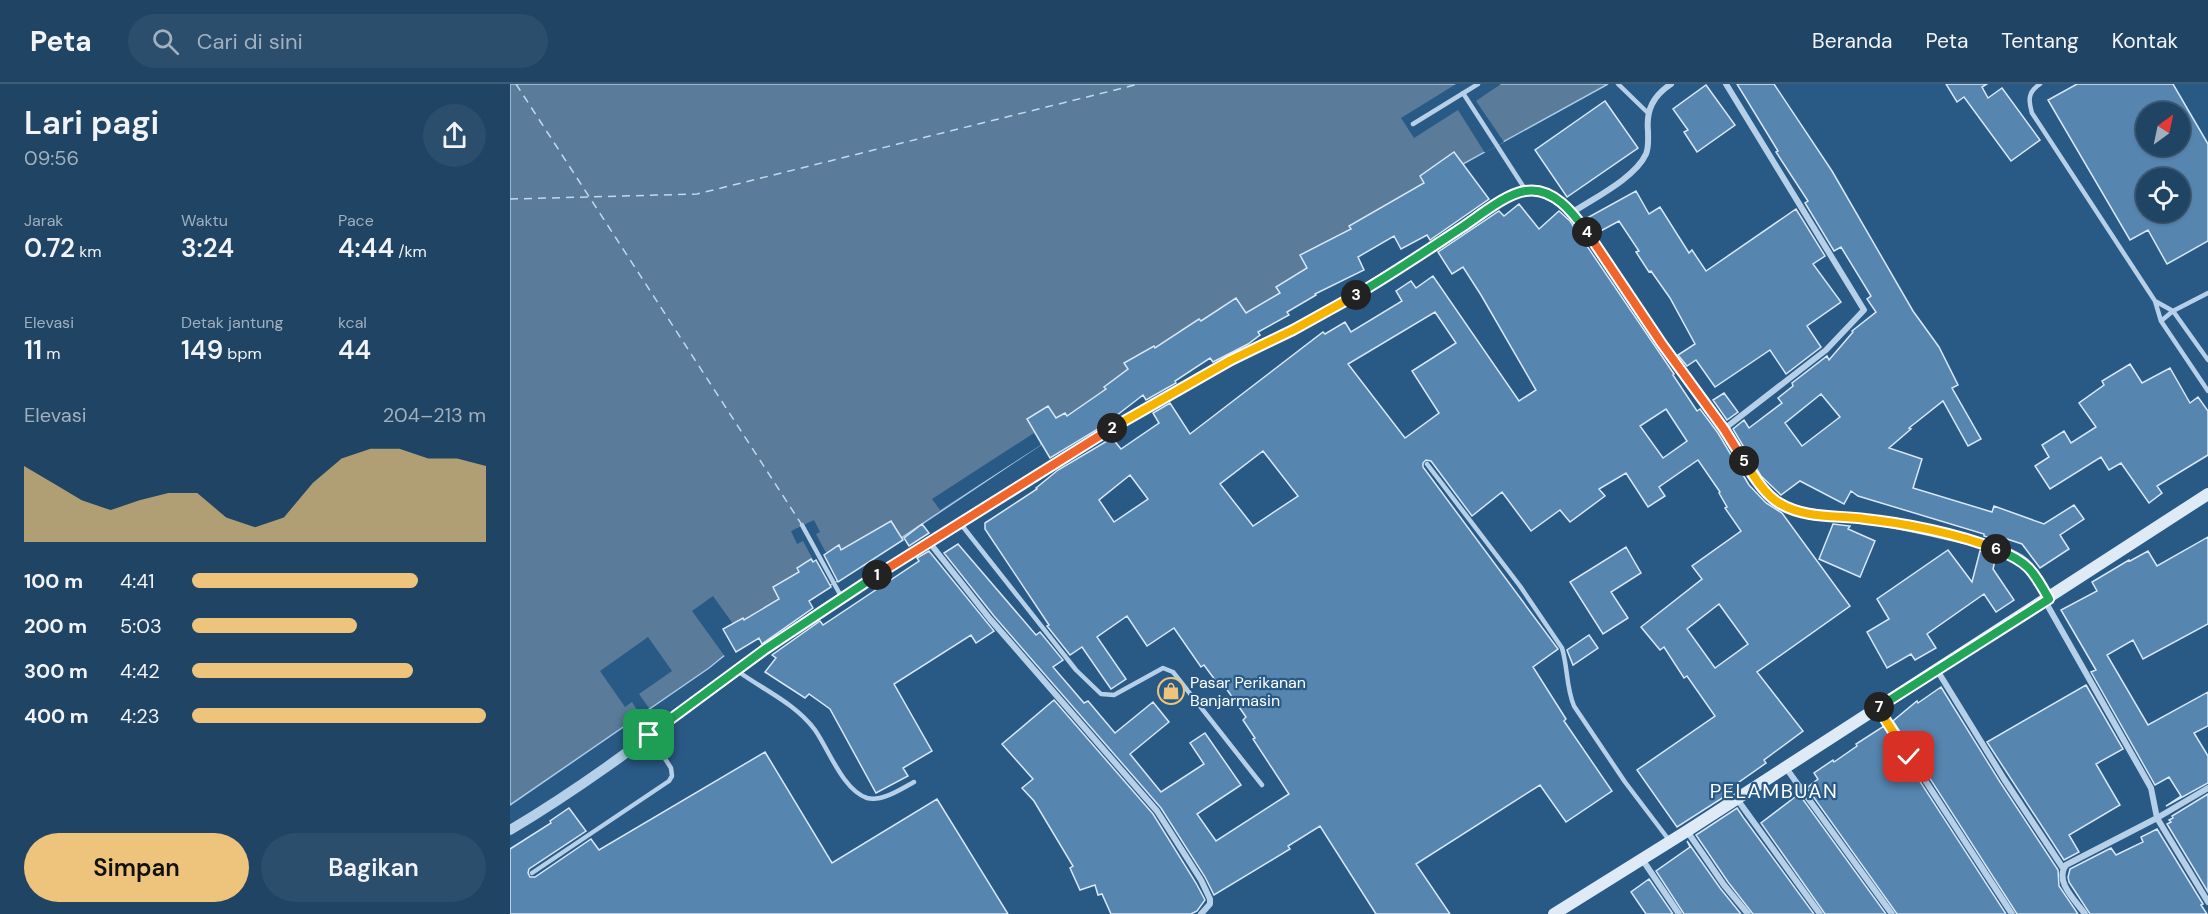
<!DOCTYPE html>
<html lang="id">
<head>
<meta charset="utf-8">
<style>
  :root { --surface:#1f4464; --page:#2c4e6d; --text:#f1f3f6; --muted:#a1b0bf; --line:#3c5c78; --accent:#eec47c }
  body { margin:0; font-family:"DM Sans",sans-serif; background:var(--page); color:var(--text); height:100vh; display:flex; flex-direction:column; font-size:22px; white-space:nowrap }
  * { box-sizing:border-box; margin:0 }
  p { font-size:20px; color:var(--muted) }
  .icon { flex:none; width:33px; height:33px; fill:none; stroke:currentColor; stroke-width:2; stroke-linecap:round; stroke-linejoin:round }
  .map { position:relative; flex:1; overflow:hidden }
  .side { display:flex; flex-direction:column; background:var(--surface); width:510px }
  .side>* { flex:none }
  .needle { width:39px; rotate:33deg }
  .tools { position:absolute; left:1626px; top:18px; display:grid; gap:12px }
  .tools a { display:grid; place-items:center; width:54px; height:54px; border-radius:50%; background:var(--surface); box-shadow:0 2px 4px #0004,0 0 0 2px var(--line); font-size:30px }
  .pin { position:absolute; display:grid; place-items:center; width:51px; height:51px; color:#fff; margin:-26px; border-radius:12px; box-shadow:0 3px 9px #0006 }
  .km { position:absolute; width:30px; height:30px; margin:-15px; border-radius:50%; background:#222; color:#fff; font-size:16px; line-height:30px; text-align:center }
  .round { display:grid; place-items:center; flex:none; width:63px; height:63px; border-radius:32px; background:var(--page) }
  .overview { display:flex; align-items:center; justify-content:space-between; height:102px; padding:0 24px }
  h1 { font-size:33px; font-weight:600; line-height:45px }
  .stats { display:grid; grid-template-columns:repeat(3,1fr); gap:9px; height:102px; padding:6px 24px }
  .stats div { display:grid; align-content:center }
  .stats b { font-size:26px; font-weight:600 }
  .stats small { font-size:16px; font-weight:400 }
  .stats p { font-size:16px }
  .chart { height:168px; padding:12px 24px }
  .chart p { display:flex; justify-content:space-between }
  .chart svg { width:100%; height:108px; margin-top:6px; fill:var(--accent); opacity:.7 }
  .action { display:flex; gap:12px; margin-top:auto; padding:12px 24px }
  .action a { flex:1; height:69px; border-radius:36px; background:var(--accent); color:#111; font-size:24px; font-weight:600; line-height:69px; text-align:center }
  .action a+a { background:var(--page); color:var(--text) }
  ul { padding:0 24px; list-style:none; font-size:20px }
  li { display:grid; grid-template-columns:96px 72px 1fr; align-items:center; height:45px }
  li i { height:15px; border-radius:8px; background:var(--accent) }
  header { display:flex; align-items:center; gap:36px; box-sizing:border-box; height:84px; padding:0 30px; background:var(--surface); border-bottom:2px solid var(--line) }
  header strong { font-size:28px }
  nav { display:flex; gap:33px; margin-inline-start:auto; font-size:21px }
  .search { width:420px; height:54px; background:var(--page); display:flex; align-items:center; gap:15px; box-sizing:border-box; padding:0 21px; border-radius:33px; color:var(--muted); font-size:22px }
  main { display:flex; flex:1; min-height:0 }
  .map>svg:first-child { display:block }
  .water { fill:#5a7c9a; stroke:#aacce8; stroke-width:1.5 }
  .pier { fill:#295a86 }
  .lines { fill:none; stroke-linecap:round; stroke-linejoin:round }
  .ferry { stroke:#c0daef; stroke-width:1.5; stroke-dasharray:8 6; stroke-linecap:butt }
  .building { fill:#5685af; stroke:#d8e8f6; stroke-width:1.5; fill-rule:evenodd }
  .service { stroke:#b5d0e8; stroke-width:4.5 }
  .minor { stroke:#b5d0e8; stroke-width:6 }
  .tertiary { stroke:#b5d0e8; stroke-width:10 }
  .secondary { stroke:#deebf7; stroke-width:12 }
  .split-1-casing { stroke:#fff; stroke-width:12 }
  .split-2-casing { stroke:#fff; stroke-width:12 }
  .split-3-casing { stroke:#fff; stroke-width:12 }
  .split-4-casing { stroke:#fff; stroke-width:12 }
  .split-5-casing { stroke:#fff; stroke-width:12 }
  .split-6-casing { stroke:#fff; stroke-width:12 }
  .split-7-casing { stroke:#fff; stroke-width:12 }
  .split-8-casing { stroke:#fff; stroke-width:12 }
  .split-1 { stroke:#22a559; stroke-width:8 }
  .split-2 { stroke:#f0652b; stroke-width:8 }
  .split-3 { stroke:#f5b400; stroke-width:8 }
  .split-4 { stroke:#22a559; stroke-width:8 }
  .split-5 { stroke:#f0652b; stroke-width:8 }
  .split-6 { stroke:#f5b400; stroke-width:8 }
  .split-7 { stroke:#22a559; stroke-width:8 }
  .split-8 { stroke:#f5b400; stroke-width:8 }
  .labels { text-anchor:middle; stroke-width:4.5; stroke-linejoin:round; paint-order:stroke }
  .poi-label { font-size:16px; fill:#fff; stroke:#295a86; text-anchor:start }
  .quarter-label { font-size:20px; letter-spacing:1.5px; fill:#fff; stroke:#295a86 }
</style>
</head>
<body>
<header>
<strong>Peta</strong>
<div class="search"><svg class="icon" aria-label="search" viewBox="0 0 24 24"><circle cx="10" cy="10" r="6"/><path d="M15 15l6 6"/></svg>Cari di sini</div>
<nav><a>Beranda</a><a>Peta</a><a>Tentang</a><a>Kontak</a></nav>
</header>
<main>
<section class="side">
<div class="overview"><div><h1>Lari pagi</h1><p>09:56</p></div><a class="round"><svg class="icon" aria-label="share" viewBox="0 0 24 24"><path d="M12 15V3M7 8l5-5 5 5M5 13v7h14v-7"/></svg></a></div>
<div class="stats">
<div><p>Jarak</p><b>0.72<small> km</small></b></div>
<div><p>Waktu</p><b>3:24</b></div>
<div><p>Pace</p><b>4:44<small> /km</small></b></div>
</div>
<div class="stats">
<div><p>Elevasi</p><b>11<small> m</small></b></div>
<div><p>Detak jantung</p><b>149<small> bpm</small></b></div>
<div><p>kcal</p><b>44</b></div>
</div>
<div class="chart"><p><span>Elevasi</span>204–213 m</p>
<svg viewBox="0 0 160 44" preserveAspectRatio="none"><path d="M0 44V13L10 20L20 27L30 31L40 27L50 24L60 24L70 34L80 38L90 34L100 20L110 10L120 6L130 6L140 10L150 10L160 13V44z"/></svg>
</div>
<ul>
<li><b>100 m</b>4:41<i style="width:77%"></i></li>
<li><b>200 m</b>5:03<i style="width:56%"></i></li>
<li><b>300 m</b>4:42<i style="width:75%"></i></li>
<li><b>400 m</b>4:23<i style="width:100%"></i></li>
</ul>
<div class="action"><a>Simpan</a><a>Bagikan</a></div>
</section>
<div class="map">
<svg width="1698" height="830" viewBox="0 0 1698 830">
  <rect width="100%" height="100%" fill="#295a86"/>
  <path class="water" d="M0,0H1098L924,96L740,231L588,322L330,495L237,553L199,584L0,721Z"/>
  <path class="pier" d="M946,0H991L966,17L994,58L975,69L948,26L904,54L891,34Z
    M524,349L531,361L430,426L422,415Z
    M304,436L310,448L306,450L330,495L317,502L293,457L287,460L281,447Z
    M203,512L236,558L216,574L182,527Z
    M138,553L162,587L129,610L139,624L130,631L122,618L115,623L90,587Z"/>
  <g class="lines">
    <path class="ferry" d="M6,0L292,441
      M0,115L187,110L629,0"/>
  </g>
  <path class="building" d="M1227,0H1264L1322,87L1403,227L1429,263L1448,301L1442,304L1471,355L1458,362L1433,317L1399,344L1401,345L1379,364L1412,375L1403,404L1482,428L1484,422L1534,440L1564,421L1574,435L1550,451L1559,465L1530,484L1512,460L1491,453L1490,457L1474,452V450L1348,412L1341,407L1334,420L1290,397L1271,411L1251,392L1223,345L1234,336L1239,344L1272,319L1268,314L1283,302L1282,299L1317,272L1319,276L1343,248L1342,247L1366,228L1357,215L1361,212L1331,163L1324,167L1295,119L1298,117L1266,68L1268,67ZM1311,310L1330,333L1292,362L1275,339Z
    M1436,0H1477L1472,3L1478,14L1492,4L1530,56L1501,77L1454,13L1447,18Z
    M1567,0H1663L1698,60V157L1657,180L1638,146L1620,156L1538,16ZM1636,28H1670V62H1636ZM1636,94H1670V128H1636Z
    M1196,1L1225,41L1187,68L1174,48L1178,46L1163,25Z
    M1095,17L1128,64L1057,113L1025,66Z
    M944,68L979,115L920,156L917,151L891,165L884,152L848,173L854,186L805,210L806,211L777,228L779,231L748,248L750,251L738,260L703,278L700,274L665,297L666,299L636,316L633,311L593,342L540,374L517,335L538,322L546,334L555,329L557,332L596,305L594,303L618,285L614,279L644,262L645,264L689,235L691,237L726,214L736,229L770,209L766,203L797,184L790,171L841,145L839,142L914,99L910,92Z
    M1126,107L1139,130L1150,123L1179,169L1182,166L1196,187L1286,125L1315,172L1303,180L1331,218L1297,242L1311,263L1276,290L1260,266L1205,303L1186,276L1177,282L1168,271L1185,260L1160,214L1141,187L1139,188L1126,168L1129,167L1109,137L1087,149L1077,134Z
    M1009,120L1029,145L1049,127L1060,137L1164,290L1163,291L1187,327L1190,325L1208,349L1239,401L1256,419L1272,429L1340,522L1247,588L1293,647L1254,676L1256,679L1215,708L1217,711L1167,743L1127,686L1205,632L1177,592L1174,594L1154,563L1150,566L1131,543L1192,495L1182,482L1231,447L1215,424L1217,423L1209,409L1210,408L1188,376L1149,403L1155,412L1138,423L1116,389L1089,405L1095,412L1060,438L1050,426L1021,447L992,408L962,432L921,377L916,376L913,379V383L1048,565L1023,583L1056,635L1054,637L1102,707L1056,738L1030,701L906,780L940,830H866L810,742L778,762L780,765L704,811L695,793L651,724L484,532L434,469L448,460L526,551L530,548L553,576L543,583L574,619L578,617L605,649L643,618L659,638L620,670L651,708L694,680L680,659L695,649L731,701L687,730L706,757L779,710L743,655L745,654L733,636L736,633L711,597L708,600L694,581L691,583L664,544L637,562L617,532L587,553L616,595L601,605L572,563L560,571L537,542L539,541L475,445V439L527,405L526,404L548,386L602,354L611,365L649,339L643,329L660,319L680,350L813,248L815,250L835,238L841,248L892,217L886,207L901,197L906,204L923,192L1009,317L1026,306L971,211L953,183L942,190L928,168L989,127L994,132ZM925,228L946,259L902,287L929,329L895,354L838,280ZM1156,325L1177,357L1153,374L1130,342ZM753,367L788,412L743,442L710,400ZM620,391L638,415L604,438L589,416ZM1209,520L1238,560L1205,584L1177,545Z
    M1620,280L1632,299L1660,284L1680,319L1688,313L1698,327V371L1647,402L1652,409L1639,419L1611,379L1599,386L1591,373L1540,405L1525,382L1539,373L1532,361L1554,347L1561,359L1586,343L1569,319L1594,301L1592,297Z
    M1214,309L1228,328L1217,336L1203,316Z
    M381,437L393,456L328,498L314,471L329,461L331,466Z
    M412,440L419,449L399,462L394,454Z
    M1323,440L1340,442L1338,445L1365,457L1350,493L1309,475Z
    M1698,453V540L1633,575L1623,556L1597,571L1638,641L1698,608V642L1684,649L1698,672V699L1656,722L1671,712L1659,693L1645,701L1581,588L1586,586L1551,526L1587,507L1582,498L1619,476L1620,477L1638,467L1647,482Z
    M1116,463L1131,489L1101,508L1118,534L1093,550L1060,498Z
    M1438,466L1462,498L1470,467L1486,472L1483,485L1504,516L1486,528L1474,510L1417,550L1426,564L1405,576L1401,570L1377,584L1357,548L1379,535L1367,515Z
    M419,467L484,547L466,559L461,551L384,600L422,667L393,684L398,692L366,709L320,625L299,610L295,614L255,588L266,574L262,571L310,537L313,541L409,477L407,474Z
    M301,475L303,478L306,476L321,503L299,517L303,524L252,560L249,554L226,568L213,545L233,534L234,536L269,515L263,503L289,488L287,484Z
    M1079,551L1088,564L1063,581L1057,566Z
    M1576,601L1613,665L1586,680L1610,721L1559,751L1569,768L1554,776L1477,658Z
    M1431,603L1490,698L1548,786L1549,802L1568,830H1507L1383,637L1407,617L1408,619Z
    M544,616L643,730L686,799L695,816L687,827L681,830H601L592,810L588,811L585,801L570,806L560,784L563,782L524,717L512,704L523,695L492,660Z
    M1374,642L1496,830H1387L1297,704L1308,695L1304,689L1323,676L1324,678L1347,662L1346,660Z
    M255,668L322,779L427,715L498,830H0V765L41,739L40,737L59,724L76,747L19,785L18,789L20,793H25L81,755L89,766Z
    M1289,710L1376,830H1315L1251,739Z
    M1698,710V808L1657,740L1661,738L1659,736L1663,734L1662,732Z
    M1227,724L1233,733L1304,830H1243L1218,798L1186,751Z
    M1647,745L1693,820L1691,821L1697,830H1580L1559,798L1558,793L1560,785L1601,764L1606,771L1633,758L1631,753Z
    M1177,757L1210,804L1231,830H1174L1146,787L1180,763Z
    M1139,795L1163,830H1136L1121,808Z"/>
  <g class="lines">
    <path class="service" d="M1108,0L1138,29
      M1530,0C1518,8 1518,16 1522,29L1645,217L1651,237L1698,307
      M953,9L1015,105
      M903,40L968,0
      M1645,217L1663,227L1698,276
      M1651,237L1663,227L1698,209
      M917,380L1010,502L1052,564C1058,584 1056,603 1064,622L1115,698L1159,756
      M450,439L566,586L591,610L604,611L653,584L663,588L752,701
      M292,441L332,514
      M229,588C254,606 286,620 305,646C319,666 333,706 357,714C372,718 391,705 404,698
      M22,789L159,697L162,692L161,684L141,653"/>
    <path class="minor" d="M1063,128C1084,114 1125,94 1136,70C1139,63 1138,55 1138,47C1136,26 1143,12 1161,0
      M1214,345L1316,266L1354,226L1216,0
      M419,458L480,535L647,727L691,796L700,815V820L691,830
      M1535,517L1641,704L1647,734L1698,818
      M1427,586L1494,695L1553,784
      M1368,624L1502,830
      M1276,684L1382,830
      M1227,715L1310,830
      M1177,747L1214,801L1238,830
      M1132,775L1169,830
      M1575,830C1565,816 1544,797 1556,781L1647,734L1698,704"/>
    <path class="tertiary" d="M0,746C112,680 212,593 320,521C369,489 419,458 469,427C551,375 633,325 718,278C748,262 779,249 808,232C850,208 891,184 932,157C953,143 989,113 1012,107C1031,103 1049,116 1063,128C1093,171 1122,216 1152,260C1171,289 1194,316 1214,345C1230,369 1244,406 1271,420C1297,434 1327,431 1356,435C1386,439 1415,446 1445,453C1466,458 1490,463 1510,475C1524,484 1531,501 1539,515"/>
    <path class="secondary" d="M1044,830L1177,747L1698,410"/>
  </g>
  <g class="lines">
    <defs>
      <path id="split-1" d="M139,651L254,566L367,491"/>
      <path id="split-2" d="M367,491L602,344"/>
      <path id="split-3" d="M602,344L721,276L783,246L846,211"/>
      <path id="split-4" d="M846,211C882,190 916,167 951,144C968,133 995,110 1015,107C1043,102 1063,129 1077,148"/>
      <path id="split-5" d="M1077,148L1152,260L1214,345L1234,377"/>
      <path id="split-6" d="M1234,377C1244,392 1254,410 1269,419C1295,435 1327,431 1355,435C1394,439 1449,450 1486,465"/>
      <path id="split-7" d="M1369,623L1539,515C1522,485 1518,478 1486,465"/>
      <path id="split-8" d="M1369,623L1368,624L1399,673"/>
    </defs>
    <use href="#split-1" class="split-1-casing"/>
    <use href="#split-2" class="split-2-casing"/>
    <use href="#split-3" class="split-3-casing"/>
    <use href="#split-4" class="split-4-casing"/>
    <use href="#split-5" class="split-5-casing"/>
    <use href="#split-6" class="split-6-casing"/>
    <use href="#split-7" class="split-7-casing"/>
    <use href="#split-8" class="split-8-casing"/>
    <use href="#split-1" class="split-1"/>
    <use href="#split-2" class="split-2"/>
    <use href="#split-3" class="split-3"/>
    <use href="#split-4" class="split-4"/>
    <use href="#split-5" class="split-5"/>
    <use href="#split-6" class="split-6"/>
    <use href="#split-7" class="split-7"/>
    <use href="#split-8" class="split-8"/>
  </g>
  <defs>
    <symbol id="shop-ring" viewBox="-11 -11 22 22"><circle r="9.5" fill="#295a86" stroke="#eec47c" stroke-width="1.5"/><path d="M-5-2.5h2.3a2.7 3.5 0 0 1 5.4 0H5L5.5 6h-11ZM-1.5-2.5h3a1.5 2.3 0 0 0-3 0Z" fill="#eec47c"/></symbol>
  </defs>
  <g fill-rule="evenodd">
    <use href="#shop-ring" x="646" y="592" width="30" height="30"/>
  </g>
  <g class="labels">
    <g class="poi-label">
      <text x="680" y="604">Pasar Perikanan<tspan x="680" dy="18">Banjarmasin</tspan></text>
    </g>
    <g class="quarter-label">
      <text x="1264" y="714">PELAMBUAN</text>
    </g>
  </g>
</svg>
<div class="tools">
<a><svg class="needle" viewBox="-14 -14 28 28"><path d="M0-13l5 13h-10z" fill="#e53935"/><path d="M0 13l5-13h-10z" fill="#a1b0bf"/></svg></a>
<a><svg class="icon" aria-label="locate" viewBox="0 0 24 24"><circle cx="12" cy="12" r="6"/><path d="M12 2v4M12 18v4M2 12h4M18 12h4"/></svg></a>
</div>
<div class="pin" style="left:139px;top:651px;background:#1e9e55"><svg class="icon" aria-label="arrive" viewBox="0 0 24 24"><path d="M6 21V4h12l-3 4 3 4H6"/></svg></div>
<div class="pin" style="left:1399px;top:673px;background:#d93025"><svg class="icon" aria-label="check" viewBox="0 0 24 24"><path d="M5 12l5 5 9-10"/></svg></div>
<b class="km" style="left:367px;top:491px">1</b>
<b class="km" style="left:602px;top:344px">2</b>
<b class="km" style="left:846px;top:211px">3</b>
<b class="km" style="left:1077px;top:148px">4</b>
<b class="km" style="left:1234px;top:377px">5</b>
<b class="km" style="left:1486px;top:465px">6</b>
<b class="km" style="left:1369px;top:623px">7</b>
</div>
</main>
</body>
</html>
